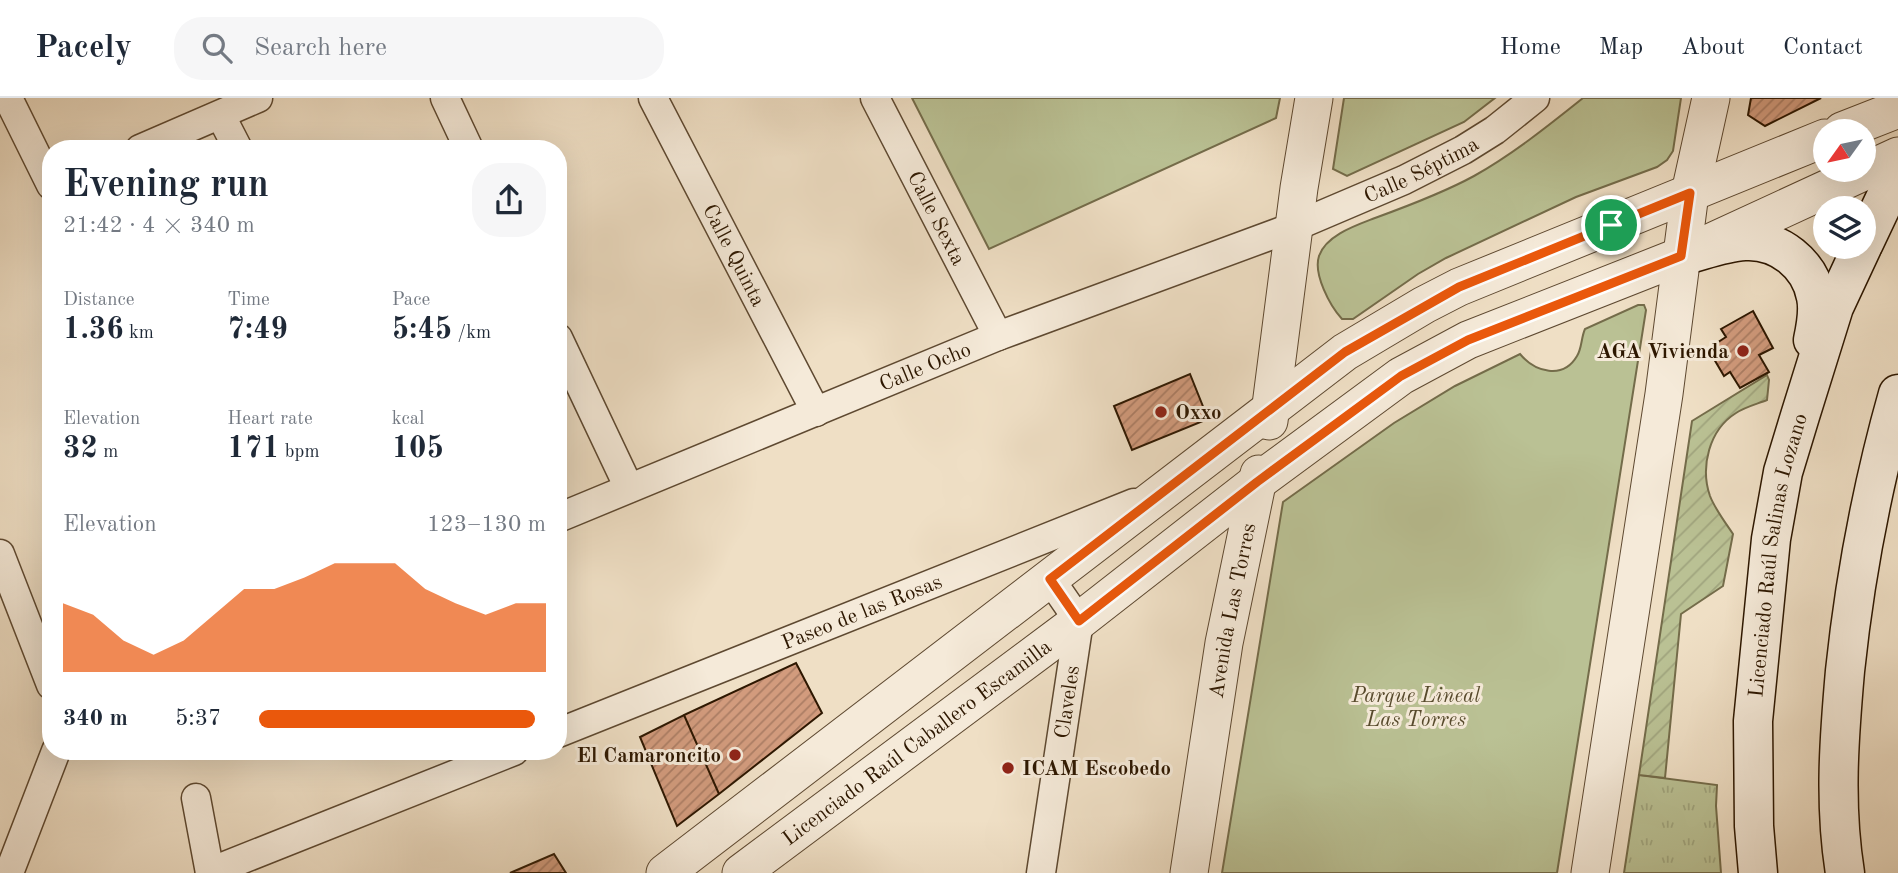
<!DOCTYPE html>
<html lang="en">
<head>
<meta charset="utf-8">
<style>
  :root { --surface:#fff; --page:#f6f6f7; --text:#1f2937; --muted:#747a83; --line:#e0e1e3; --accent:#ea580c }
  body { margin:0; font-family:"Old Standard TT",serif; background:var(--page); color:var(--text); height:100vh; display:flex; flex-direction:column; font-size:26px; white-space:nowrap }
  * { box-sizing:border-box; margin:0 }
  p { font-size:23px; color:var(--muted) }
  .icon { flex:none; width:38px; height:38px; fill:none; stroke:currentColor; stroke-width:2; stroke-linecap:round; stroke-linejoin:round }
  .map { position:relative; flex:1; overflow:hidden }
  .drawer { position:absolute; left:42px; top:42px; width:525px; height:620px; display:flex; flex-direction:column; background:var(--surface); border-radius:28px; box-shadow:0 7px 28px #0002 }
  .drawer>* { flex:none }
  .needle { width:46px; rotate:237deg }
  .buttons { position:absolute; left:1813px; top:21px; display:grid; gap:14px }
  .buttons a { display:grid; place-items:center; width:63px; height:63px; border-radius:50%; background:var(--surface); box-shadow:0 7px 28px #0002; font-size:35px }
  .pin { position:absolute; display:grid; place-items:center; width:60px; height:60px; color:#fff; margin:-30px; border:4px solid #fff; border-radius:50%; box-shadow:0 2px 7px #0007 }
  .round { display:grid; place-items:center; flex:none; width:74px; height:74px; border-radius:28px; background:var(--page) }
  .overview { display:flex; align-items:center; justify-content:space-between; height:119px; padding:0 21px }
  h1 { font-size:38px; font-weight:800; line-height:52px }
  .figures { display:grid; grid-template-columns:repeat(3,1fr); gap:10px; height:119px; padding:7px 21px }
  .figures div { display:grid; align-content:center }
  .figures b { font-size:30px; font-weight:800 }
  .figures small { font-size:19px; font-weight:400 }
  .figures p { font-size:19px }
  .chart { height:196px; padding:14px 21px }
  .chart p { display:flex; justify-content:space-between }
  .chart svg { width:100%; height:126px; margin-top:7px; fill:var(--accent); opacity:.7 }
  ul { padding:0 21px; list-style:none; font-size:23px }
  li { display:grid; grid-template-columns:112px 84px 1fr; align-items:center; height:52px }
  li i { height:18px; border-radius:9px; background:var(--accent) }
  header { display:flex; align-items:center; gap:42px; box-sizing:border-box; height:98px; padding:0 35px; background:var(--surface); border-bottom:2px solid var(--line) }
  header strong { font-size:33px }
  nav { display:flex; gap:38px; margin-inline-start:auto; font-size:24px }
  .search { width:490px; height:63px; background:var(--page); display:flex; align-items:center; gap:18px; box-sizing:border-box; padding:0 24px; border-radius:28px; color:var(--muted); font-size:26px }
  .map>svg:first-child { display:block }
  .grass { fill:url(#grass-tufts); stroke:#746c4a; stroke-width:2 }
  .park { fill:#bac194; stroke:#746c4a; stroke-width:2 }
  .garden { fill:url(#garden-furrows); stroke:#746c4a; stroke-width:2 }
  .building { fill:url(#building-hatch); stroke:#2d1700; stroke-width:2 }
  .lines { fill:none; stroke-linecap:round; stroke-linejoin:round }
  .minor-casing { stroke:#5e4931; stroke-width:31 }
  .tertiary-casing { stroke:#5e4931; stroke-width:39 }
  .secondary-casing { stroke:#2d1700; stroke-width:41 }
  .minor { stroke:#f5ead9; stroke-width:28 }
  .tertiary { stroke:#f5ead9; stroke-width:37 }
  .secondary { stroke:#f5ead9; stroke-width:38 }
  .route-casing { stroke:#fff; stroke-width:14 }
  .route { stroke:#ea580c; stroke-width:9 }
  .poi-dot { fill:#8f2418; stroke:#f5ead9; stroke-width:2.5 }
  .labels { text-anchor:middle; stroke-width:6; stroke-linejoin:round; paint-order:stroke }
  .street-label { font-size:21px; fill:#2d1700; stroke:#f5ead9 }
  .poi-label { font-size:21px; font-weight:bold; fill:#2d1700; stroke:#f5ead9; text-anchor:end }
  .park-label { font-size:21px; font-style:italic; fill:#574a2c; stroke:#f5ead9 }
</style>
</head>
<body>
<header>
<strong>Pacely</strong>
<div class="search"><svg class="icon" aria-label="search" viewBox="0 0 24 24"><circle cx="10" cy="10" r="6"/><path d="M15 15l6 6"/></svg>Search here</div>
<nav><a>Home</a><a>Map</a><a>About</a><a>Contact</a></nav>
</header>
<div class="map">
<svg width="1898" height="775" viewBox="0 0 1898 775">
  <defs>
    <pattern id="grass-tufts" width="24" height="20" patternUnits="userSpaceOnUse" patternTransform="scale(1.75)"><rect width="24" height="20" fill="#bac194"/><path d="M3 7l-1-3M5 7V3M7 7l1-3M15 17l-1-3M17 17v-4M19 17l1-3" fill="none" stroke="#a0a57e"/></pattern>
    <pattern id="garden-furrows" width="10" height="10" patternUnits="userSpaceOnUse" patternTransform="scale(1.75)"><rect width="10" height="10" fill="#bac194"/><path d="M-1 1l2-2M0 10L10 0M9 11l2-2" fill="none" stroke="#a0a57e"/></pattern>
    <pattern id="building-hatch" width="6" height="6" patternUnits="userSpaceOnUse" patternTransform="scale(1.75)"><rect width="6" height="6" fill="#d29b7d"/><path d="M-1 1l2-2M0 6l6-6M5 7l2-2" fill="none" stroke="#ab7d64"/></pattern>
  </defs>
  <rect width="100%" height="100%" fill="#efdfc5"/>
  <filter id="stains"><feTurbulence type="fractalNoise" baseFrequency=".00286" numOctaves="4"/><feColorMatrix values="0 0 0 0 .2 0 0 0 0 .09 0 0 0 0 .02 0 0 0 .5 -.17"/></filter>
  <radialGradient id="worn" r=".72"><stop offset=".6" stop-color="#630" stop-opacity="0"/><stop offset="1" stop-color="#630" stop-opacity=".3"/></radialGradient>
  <path class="grass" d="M1639,677L1717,687L1716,708L1721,775H1624Z"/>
  <path class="park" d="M912,0H1280L1276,20L989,151Z
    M1344,0H1495L1464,24L1347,78L1333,71Z
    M1583,0H1681L1673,53L1667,62L1657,69L1576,99L1446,160L1418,176L1353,221H1342C1330,208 1313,176 1319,158C1326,137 1357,127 1375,120C1408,108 1443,95 1474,78C1513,56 1548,28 1583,0Z
    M1638,207H1644L1646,212L1557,775H1222L1283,404L1394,325L1455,288L1520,256C1535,274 1563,282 1577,258C1582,250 1581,240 1585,231Z"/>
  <path class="garden" d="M1767,277L1769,282L1767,302C1757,306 1745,309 1736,315C1709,332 1700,369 1710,398C1715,411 1725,424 1733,436L1723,488L1681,516L1665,680L1639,677L1692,323Z"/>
  <path class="building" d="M1751,0H1821L1765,28L1748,17Z
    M1753,213L1773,250L1759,257L1769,274L1740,290L1730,274L1724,278L1714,261L1721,256L1715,246L1726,239L1721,231Z
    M1190,276L1208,321L1132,352L1114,308Z
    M796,565L822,615L719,696L684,617Z
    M684,617L719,696L677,728L640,639Z
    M554,756L566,775H510Z"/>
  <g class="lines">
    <defs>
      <g id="minor">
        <path d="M8,0L51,87"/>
        <path d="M445,0L469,51"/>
        <path id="s1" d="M653,0L816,314"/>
        <path id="s2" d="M875,0L998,238"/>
        <path d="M221,18L238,51"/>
        <path d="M140,51L258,0"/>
        <path d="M558,240L629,390"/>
        <path id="s3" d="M558,420L998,238L1296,128L1404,82L1463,52L1495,32L1535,0"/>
        <path d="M0,456L51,587"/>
        <path id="s4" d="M558,635L1134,405"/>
        <path d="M196,700L210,775"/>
        <path d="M210,774L514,653"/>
        <path d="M9,775L56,653"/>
        <path id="s5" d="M1041,775L1079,523L1050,481"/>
      </g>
      <g id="tertiary">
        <path d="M1842,33L1898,11"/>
        <path d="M1269,323L1299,90L1314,0"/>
        <path d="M665,775L1345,254L1424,207L1459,189L1825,40"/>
        <path id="s6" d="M741,775L1079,523L1257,384L1401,278L1468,242L1681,158L1898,58"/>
        <path id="s7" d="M1189,775L1224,545L1259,376"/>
        <path d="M1590,775L1664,296L1690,95L1711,0"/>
      </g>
      <g id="secondary">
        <path d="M1864,145L1898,73"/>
        <path d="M1681,158C1702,153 1724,144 1745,143C1779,141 1810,166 1816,199C1819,213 1816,228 1813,242"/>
        <path id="s8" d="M1758,775L1754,728L1753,623L1771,441L1783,374L1800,318L1834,209L1862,149"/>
        <path d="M1845,775C1834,707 1839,641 1845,573C1855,478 1872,388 1898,296"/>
      </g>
    </defs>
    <use href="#minor" class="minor-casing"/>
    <use href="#tertiary" class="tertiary-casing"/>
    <use href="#secondary" class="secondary-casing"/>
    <use href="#minor" class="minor"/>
    <use href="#tertiary" class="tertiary"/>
    <use href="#secondary" class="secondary"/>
  </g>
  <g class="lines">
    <defs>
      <path id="route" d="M1690,95L1681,158L1468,242L1401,278L1257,384L1079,523L1050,481L1345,254L1459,189Z"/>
    </defs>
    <use href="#route" class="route-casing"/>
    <use href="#route" class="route"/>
  </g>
  <g class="poi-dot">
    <circle cx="1743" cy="253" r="7"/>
    <circle cx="1161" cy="314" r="7"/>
    <circle cx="735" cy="657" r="7"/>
    <circle cx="1008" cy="670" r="7"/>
  </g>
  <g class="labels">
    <g class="street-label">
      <text dy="7" stroke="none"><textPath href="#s3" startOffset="931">Calle Séptima</textPath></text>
      <text dy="7" stroke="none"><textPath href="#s2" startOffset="135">Calle Sexta</textPath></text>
      <text dy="7" stroke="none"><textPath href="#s1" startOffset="177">Calle Quinta</textPath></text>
      <text dy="7" stroke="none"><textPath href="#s3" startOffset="397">Calle Ocho</textPath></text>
      <text dy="7" stroke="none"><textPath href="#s8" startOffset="320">Licenciado Raúl Salinas Lozano</textPath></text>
      <text dy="7" stroke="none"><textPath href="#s7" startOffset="266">Avenida Las Torres</textPath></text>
      <text dy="7" stroke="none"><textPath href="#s4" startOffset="327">Paseo de las Rosas</textPath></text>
      <text dy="7" stroke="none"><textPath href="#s5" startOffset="173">Claveles</textPath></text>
      <text dy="7" stroke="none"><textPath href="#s6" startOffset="219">Licenciado Raúl Caballero Escamilla</textPath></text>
    </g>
    <g class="poi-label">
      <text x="1729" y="260">AGA Vivienda</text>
      <text x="1175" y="321" text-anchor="start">Oxxo</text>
      <text x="721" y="664">El Camaroncito</text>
      <text x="1022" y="677" text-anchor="start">ICAM Escobedo</text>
    </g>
    <g class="park-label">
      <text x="1416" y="604">Parque Lineal<tspan x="1416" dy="24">Las Torres</tspan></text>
    </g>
  </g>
  <rect width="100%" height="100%" filter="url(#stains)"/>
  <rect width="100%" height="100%" fill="url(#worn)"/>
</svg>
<div class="buttons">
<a><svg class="needle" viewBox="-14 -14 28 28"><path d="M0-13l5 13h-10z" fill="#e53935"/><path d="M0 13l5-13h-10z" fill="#747a83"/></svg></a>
<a><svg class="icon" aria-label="layers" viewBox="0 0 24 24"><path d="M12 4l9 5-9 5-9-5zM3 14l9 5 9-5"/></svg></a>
</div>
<div class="pin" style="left:1611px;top:127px;background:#1e9e55"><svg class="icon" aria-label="arrive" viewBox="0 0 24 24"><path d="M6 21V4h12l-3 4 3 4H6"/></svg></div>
<section class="drawer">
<div class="overview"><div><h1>Evening run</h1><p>21:42 · 4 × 340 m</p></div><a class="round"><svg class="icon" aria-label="share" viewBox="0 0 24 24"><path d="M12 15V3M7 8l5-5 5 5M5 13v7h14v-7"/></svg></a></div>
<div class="figures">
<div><p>Distance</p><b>1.36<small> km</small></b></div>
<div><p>Time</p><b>7:49</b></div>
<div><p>Pace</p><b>5:45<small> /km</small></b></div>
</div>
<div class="figures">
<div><p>Elevation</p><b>32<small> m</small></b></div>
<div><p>Heart rate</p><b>171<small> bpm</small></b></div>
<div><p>kcal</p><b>105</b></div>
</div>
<div class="chart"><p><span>Elevation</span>123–130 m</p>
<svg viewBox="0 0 160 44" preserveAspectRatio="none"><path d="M0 44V20L10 24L20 33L30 38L40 33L50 24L60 15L70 15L80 11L90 6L100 6L110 6L120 15L130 20L140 24L150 20L160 20V44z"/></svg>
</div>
<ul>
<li><b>340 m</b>5:37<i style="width:96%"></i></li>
</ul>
</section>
</div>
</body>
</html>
